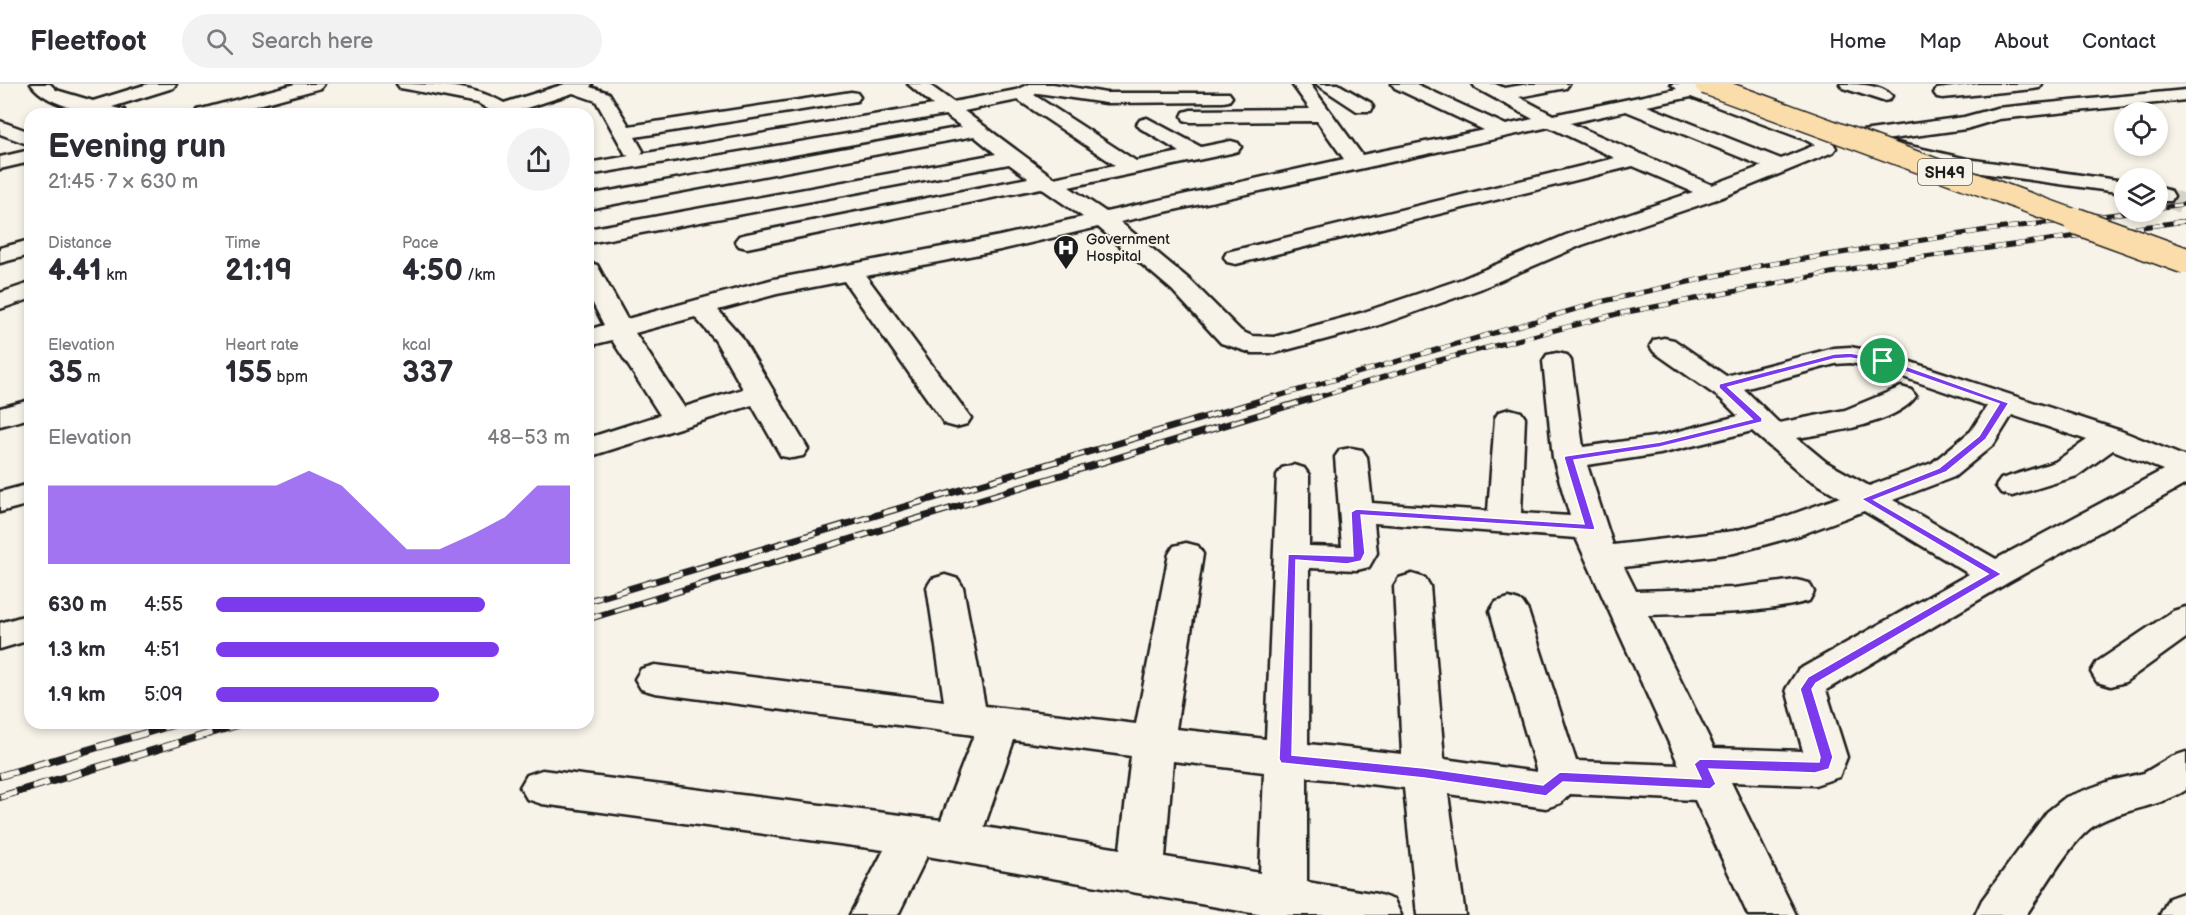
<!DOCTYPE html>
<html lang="en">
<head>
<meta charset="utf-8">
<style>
  :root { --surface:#fff; --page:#f2f2f3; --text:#2b2b33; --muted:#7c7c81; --line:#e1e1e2; --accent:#7c3aed }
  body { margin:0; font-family:"Balsamiq Sans",sans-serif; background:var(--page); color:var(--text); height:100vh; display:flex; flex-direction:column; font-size:22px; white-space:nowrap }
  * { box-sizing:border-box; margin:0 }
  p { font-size:20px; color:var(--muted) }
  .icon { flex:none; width:33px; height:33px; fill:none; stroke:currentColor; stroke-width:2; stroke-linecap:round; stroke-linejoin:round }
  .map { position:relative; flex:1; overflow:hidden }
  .drawer { position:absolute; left:24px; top:24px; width:570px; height:621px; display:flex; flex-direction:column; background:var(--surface); border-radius:18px; box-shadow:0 3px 9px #0003 }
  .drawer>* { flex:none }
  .fabs { position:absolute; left:2114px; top:18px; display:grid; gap:12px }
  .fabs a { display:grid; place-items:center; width:54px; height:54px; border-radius:50%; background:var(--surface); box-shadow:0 3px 9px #0003; font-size:30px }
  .pin { position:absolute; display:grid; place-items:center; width:51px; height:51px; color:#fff; margin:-26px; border:3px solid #fff; border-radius:50%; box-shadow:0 2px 6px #0007 }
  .round { display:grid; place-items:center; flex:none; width:63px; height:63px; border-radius:32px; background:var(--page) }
  .overview { display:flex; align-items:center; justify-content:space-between; height:102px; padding:0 24px }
  h1 { font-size:33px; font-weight:600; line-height:45px }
  .metrics { display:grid; grid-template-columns:repeat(3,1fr); gap:9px; height:102px; padding:6px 24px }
  .metrics div { display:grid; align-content:center }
  .metrics b { font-size:30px; font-weight:600 }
  .metrics small { font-size:16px; font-weight:400 }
  .metrics p { font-size:16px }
  .chart { height:168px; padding:12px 24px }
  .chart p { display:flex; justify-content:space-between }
  .chart svg { width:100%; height:108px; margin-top:6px; fill:var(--accent); opacity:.7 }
  ul { padding:0 24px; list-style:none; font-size:20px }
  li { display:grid; grid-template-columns:96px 72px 1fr; align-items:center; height:45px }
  li i { height:15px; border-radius:8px; background:var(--accent) }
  header { display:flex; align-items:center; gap:36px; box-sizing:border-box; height:84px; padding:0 30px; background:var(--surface); border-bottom:2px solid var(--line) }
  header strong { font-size:28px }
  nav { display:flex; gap:33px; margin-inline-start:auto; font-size:21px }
  .search { width:420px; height:54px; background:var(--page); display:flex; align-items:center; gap:15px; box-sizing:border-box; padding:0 21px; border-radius:33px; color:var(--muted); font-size:22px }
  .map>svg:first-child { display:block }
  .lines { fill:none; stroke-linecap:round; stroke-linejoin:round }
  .minor-tunnel { stroke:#d6d3c9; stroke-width:20; stroke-dasharray:20 10; stroke-linecap:butt }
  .minor-casing { stroke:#1c1c1c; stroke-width:5 }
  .minor { fill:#f7f3e8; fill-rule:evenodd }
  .rail-far3-casing { stroke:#1c1c1c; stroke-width:4.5 }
  .rail-far2-casing { stroke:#1c1c1c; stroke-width:5 }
  .rail-far1-casing { stroke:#1c1c1c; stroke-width:7 }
  .rail-casing { stroke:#1c1c1c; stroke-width:8 }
  .rail-far3 { stroke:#f7f3e8; stroke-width:3; stroke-dasharray:8; stroke-linecap:butt }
  .rail-far2 { stroke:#f7f3e8; stroke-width:4; stroke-dasharray:10; stroke-linecap:butt }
  .rail-far1 { stroke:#f7f3e8; stroke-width:4.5; stroke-dasharray:14; stroke-linecap:butt }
  .rail { stroke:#f7f3e8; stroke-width:6; stroke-dasharray:17; stroke-linecap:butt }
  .major-bridge-far1-casing { stroke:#1c1c1c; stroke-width:23; stroke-linecap:butt }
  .major-bridge-casing { stroke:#1c1c1c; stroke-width:29; stroke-linecap:butt }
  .major-bridge-far1 { stroke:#fbddab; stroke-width:20 }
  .major-bridge { stroke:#fbddab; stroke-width:26 }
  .route { fill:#7c3aed; stroke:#fff; stroke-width:1.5; fill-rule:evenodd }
  .labels { text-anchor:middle; stroke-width:4.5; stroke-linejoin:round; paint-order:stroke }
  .far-poi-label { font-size:15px; fill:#1c1c1c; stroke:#f7f3e8; text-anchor:start }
  .shield { fill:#f7f3e8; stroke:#5e5c59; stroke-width:1.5 }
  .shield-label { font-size:16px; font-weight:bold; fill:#1c1c1c }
</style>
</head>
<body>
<header>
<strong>Fleetfoot</strong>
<div class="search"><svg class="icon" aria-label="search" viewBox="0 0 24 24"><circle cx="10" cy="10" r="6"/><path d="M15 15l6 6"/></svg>Search here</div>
<nav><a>Home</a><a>Map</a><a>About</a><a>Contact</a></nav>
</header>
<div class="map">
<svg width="2186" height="831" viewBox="0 0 2186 831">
  <rect width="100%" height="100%" fill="#f7f3e8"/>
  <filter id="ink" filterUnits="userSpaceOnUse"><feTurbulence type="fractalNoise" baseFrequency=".0167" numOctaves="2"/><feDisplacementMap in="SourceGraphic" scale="12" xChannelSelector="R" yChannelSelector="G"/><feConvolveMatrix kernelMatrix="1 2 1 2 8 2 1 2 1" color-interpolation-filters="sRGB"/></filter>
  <g filter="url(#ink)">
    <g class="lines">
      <path class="minor-tunnel" d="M2163,112L2186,121"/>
      <defs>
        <path id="minor" d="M31,0H50L56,6L93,17L148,0H176L173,4L112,23L124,26L126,30C98,30 49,25 31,0Z
          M295,0H324L321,4L226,30H196L198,26Z
          M397,0C433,0 473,1 504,19L565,0H592L590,3L609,9L629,42L851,8L857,9L860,13L857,17L851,18L635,53L643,67L641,70L933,21L908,0H928L953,18L1016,6L1029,0H1053L1106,9H1229L1232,13L1229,17L1223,18L1106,19L1038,9L1034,11L1136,77L1180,68L1140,44L1137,40L1140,36L1147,34L1201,63L1231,57L1238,59L1241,63L1238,67L1231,69L1069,103L1106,128L1344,75L1317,37L1191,38L1184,36L1182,32L1184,28L1191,26L1310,25L1292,0H1310L1362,71L1484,46L1395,4L1392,0H1416L1506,41L1533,35L1476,4L1473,0H1495L1504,4L1529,0H1569L1566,4L1519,13L1553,31L1677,5L1671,0H1694L1829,52L1836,64L1833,68L1720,114L1582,161L1480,205L1379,241L1275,269H1252L1221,259L1172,206L1098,143L1000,166L866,192L971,334L967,340L956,343L945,340L844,197L777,210L718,226L741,252L808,365L803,372L792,374L781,372L752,321L588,373V354L660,331L612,256L588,262V246L604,241L588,210V179L597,181L627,235L774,195L1000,152L1083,133L1041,104L747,164L739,162L735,157L739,152L747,150L1028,94L1009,80L588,159V145L996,70L974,52L588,125V111L962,43L945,31L588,91V79L629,72L626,71L596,17L573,9L517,27L519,30H496L478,19L406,5L400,4ZM1691,13L1806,56L1815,61L1781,75L1647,22ZM1018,16L1115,81L1054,94L964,27ZM1626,27L1762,82L1712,101L1570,39ZM1549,43L1615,74L1227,168L1224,173L1227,178L1236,180L1633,82L1693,108L1566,151L1462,195L1361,229L1274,253L1252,252L1241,247L1190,196L1120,138ZM695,233L715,256L743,305L684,323L635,249Z
          M1316,0H1338L1371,19L1373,23L1371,27H1357Z
          M1840,0C1856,0 1882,0 1892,12L1889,16L1883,17L1843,4Z
          M1979,0H2042L2039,4L2033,5L1943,14L1937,13L1934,9L1937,5Z
          M2186,6V16L1999,35L1966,45L1862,59L1855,57L1852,53L1855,49L1862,47L1964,33L1997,24Z
          M0,37L30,48V61L0,50Z
          M1897,59L1967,75L2124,97V109L1967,87L1890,69L1887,65L1890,61Z
          M30,66V78L0,85V73Z
          M2157,103L2171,107L2174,112L2171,117H2157Z
          M30,156V171L0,179V164Z
          M30,199V215L0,225V209Z
          M1664,254L1674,256L1726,292L1834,264L1850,263L1883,269L2121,347L2186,373V400L2009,498L1826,606L1847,673L1839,693L1815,701L1731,698L1796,831H1748L1695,716L1570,710L1561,719L1546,724L1448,710L1465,831H1417L1404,704L1307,693V798L1377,810L1394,816L1401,831H1263L927,772L898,831H850L884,766L542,720L527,715L520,703L527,691L542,686L941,736L974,651L655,609L641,605L635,595L641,585L655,581L944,617L927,503L932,495L945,491L958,495L963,503L985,622L1136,640L1169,470L1174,462L1186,459L1198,462L1203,470L1176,645L1266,655L1277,391L1282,384L1293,381L1304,384L1309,391V462L1342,463L1335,373L1340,366L1351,364L1362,366L1367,373L1372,419L1488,427L1495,334L1499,328L1510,325L1521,328L1525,334L1521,429L1570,432L1553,374L1543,277L1547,271L1557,269L1567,271L1571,277L1583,363L1660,352L1738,332L1721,315L1654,268L1650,262L1654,256ZM1850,279L1877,284L1987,322L1971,347L1932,379L1869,402L1826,378L1797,354C1828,349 1897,340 1916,312L1911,306L1901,303L1845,326L1779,339L1744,305L1835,280ZM2012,331L2087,356L2055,378L2001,395L1996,402L2001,409L2012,412L2077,392L2113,366L2163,386L1996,475L1893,416L1954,393L1994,360ZM1752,347L1804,392L1840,413L1776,436L1734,447L1613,461L1587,381L1660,370ZM1864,427L1969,490L1798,586L1786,605L1803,667L1714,664L1648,531C1701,529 1757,531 1809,517L1814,508L1809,499L1796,496L1734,504L1636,507L1624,483L1734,469L1800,451ZM1374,439L1576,454L1679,681L1576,677L1528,527L1522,518L1509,514L1496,518L1490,527L1537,688L1444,675L1430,502L1425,494L1412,490L1399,494L1394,502L1402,670L1308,660L1309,484L1357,486L1369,483L1377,469ZM1014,656L1131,672L1120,765L984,743ZM1173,677L1264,688L1260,789L1165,773Z
          M30,316V334L0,342V324Z
          M30,400V420L0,428V408Z
          M2186,523V554L2125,598L2111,602L2097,598L2091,588L2097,578L2173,527Z
          M30,530V556L0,565V539Z
          M2186,668V706C2159,723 2128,724 2100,738C2073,751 2044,806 2026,831H1975L1982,816L2047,728L2066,713L2110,697L2144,689L2171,673Z
          M2186,808V831H2160L2169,814Z"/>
      </defs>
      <use href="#minor" class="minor-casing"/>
      <use href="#minor" class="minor"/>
      <defs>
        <path id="rail-far3" d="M2157,124L2186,120
          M2050,138L2131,128
          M2177,138L2186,137"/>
        <path id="rail-far2" d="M1268,315L1600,218L1759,182L1980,147L2062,137
          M1312,315L1436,277L1617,230L1888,178L2186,137"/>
        <path id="rail-far1" d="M588,517L1273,313
          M588,535L1317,313"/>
        <path id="rail" d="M0,692L179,639
          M0,713L244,639"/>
      </defs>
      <use href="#rail-far3" class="rail-far3-casing"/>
      <use href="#rail-far2" class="rail-far2-casing"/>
      <use href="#rail-far1" class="rail-far1-casing"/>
      <use href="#rail" class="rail-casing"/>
      <use href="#rail-far3" class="rail-far3"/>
      <use href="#rail-far2" class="rail-far2"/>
      <use href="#rail-far1" class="rail-far1"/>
      <use href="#rail" class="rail"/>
      <defs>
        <path id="major-bridge-far1" d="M1705,0L2081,138"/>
        <path id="major-bridge" d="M2076,137L2186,177"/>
      </defs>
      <use href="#major-bridge-far1" class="major-bridge-far1-casing"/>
      <use href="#major-bridge" class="major-bridge-casing"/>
      <use href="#major-bridge-far1" class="major-bridge-far1"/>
      <use href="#major-bridge" class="major-bridge"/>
    </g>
  </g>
  <path class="route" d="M1850,269L1886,275L2009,319L1986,355L1946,388L1874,416L2002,490L1816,599L1812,605L1833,673L1829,685L1815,689L1709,685L1716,700L1710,705L1563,698L1546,712L1424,694L1281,679L1279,675L1288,470L1353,472L1351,428L1356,425L1584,440L1564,374L1565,372L1660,358L1752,335L1719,304V300L1834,270ZM1850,274L1881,279L1999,320L1979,352L1939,384L1861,415L1988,490L1808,593L1800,605L1820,673L1819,678L1700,675L1694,680L1701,695L1560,688L1543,701L1424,684L1292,671L1296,476L1347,480L1361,477L1365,469L1361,431L1594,446L1595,444L1574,376L1660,363L1762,338V334L1728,303L1834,275Z"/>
  <defs>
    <symbol id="hospital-pin" viewBox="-11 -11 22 30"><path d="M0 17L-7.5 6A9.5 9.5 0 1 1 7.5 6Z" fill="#1c1c1c" stroke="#f7f3e8"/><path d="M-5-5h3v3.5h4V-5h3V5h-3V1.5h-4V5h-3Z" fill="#fff"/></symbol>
  </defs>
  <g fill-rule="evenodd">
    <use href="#hospital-pin" x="1051" y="149" width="30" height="40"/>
  </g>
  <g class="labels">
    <g class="far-poi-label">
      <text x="1086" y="160">Government<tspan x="1086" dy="17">Hospital</tspan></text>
    </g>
    <rect class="shield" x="1918" y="75" width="54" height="26" rx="4.5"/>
    <g class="shield-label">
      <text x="1945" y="94">SH49</text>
    </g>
  </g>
</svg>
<div class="fabs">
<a><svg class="icon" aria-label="locate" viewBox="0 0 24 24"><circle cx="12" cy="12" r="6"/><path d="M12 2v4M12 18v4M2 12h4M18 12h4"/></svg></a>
<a><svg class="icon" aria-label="layers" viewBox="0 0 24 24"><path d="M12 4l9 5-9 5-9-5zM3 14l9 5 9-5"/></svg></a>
</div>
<div class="pin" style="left:1883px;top:277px;background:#1e9e55"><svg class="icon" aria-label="arrive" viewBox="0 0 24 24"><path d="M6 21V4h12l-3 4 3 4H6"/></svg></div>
<section class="drawer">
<div class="overview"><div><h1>Evening run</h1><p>21:45 · 7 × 630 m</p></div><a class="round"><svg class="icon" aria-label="share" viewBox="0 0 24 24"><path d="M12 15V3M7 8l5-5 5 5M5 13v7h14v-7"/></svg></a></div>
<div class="metrics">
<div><p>Distance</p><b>4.41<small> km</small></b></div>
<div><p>Time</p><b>21:19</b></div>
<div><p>Pace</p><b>4:50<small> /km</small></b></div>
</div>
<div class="metrics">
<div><p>Elevation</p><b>35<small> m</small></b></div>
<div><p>Heart rate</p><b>155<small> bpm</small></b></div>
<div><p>kcal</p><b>337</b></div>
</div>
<div class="chart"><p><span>Elevation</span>48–53 m</p>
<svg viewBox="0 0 160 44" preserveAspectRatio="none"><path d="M0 44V12L10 12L20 12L30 12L40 12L50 12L60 12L70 12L80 6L90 12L100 25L110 38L120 38L130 32L140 25L150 12L160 12V44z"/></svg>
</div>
<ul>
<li><b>630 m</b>4:55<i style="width:76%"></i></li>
<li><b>1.3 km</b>4:51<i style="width:80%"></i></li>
<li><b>1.9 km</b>5:09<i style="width:63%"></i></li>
</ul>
</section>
</div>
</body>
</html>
